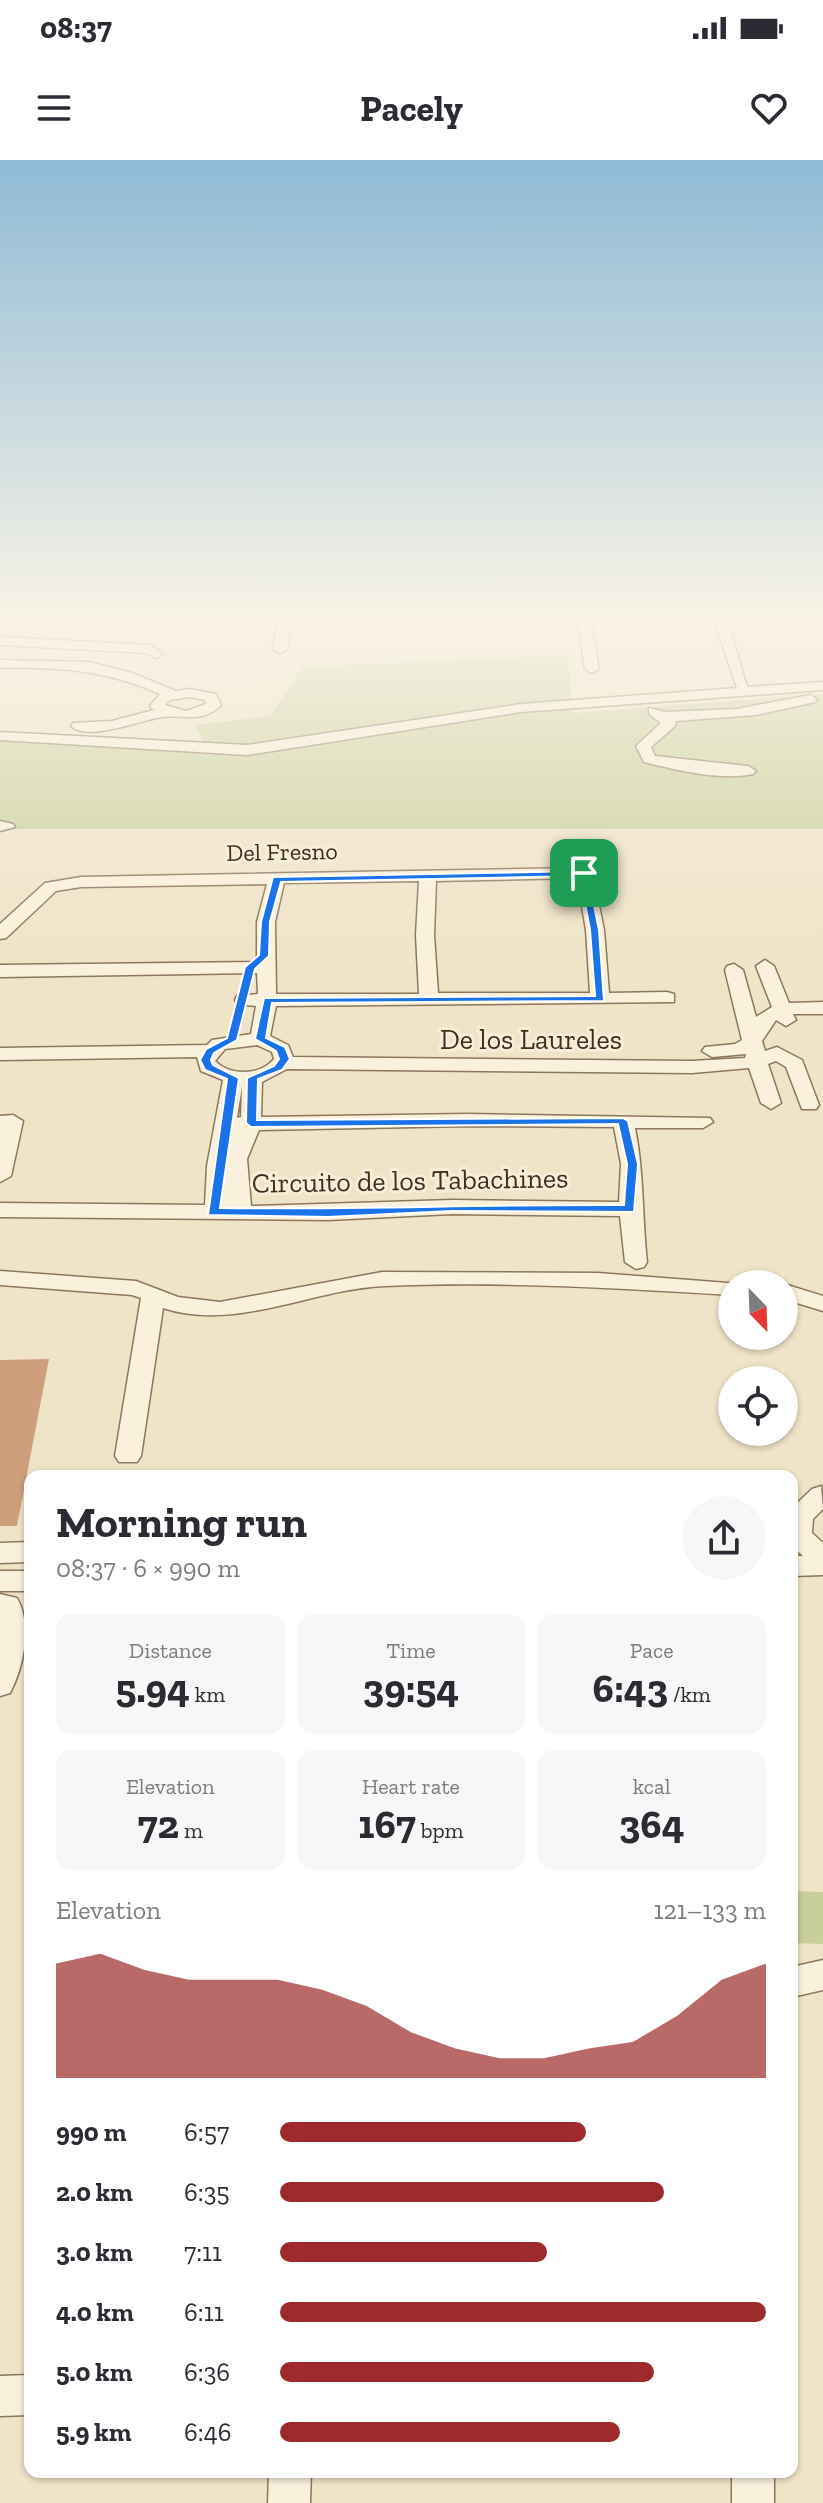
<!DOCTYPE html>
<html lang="en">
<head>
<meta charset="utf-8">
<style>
  :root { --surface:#fff; --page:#f7f7f7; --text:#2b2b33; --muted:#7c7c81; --accent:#9e2a2b }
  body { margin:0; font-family:"Zilla Slab",serif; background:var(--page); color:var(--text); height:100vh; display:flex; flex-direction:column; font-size:30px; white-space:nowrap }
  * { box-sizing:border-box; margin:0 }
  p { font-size:26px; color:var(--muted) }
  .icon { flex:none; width:44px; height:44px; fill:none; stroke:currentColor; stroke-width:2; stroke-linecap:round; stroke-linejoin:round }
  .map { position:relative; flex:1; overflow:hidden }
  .panel { position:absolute; left:24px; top:1310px; width:774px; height:1008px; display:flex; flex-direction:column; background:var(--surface); border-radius:16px; box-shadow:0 2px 6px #0004 }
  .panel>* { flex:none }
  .needle { width:52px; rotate:157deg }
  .controls { position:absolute; left:718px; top:1110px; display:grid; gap:16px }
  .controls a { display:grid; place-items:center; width:80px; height:80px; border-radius:50%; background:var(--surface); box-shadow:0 2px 6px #0004; font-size:40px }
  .pin { position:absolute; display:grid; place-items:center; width:68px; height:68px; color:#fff; margin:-34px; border-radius:16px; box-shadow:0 4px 12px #0006 }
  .round { display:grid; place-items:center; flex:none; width:84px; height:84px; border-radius:42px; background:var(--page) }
  .head { display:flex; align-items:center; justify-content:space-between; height:136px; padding:0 32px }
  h1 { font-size:44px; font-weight:700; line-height:60px }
  .figures { display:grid; grid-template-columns:repeat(3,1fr); gap:12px; height:136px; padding:8px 32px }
  .figures div { display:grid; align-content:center; border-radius:16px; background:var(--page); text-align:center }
  .figures b { font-size:40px; font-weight:700 }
  .figures small { font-size:22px; font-weight:400 }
  .figures p { font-size:22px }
  .chart { height:224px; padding:16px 32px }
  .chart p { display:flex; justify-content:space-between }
  .chart svg { width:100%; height:144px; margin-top:8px; fill:var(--accent); opacity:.7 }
  ul { padding:0 32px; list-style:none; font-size:26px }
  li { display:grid; grid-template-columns:128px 96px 1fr; align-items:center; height:60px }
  li i { height:20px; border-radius:10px; background:var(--accent) }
  .status { display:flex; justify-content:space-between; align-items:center; height:56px; padding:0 40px; background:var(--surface); direction:ltr }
  .status svg { height:22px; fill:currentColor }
  header { display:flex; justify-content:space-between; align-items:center; height:104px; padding:0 32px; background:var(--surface); font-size:36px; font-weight:700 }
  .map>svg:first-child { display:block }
  .green { fill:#c9cf9b }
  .building { fill:#cf9f7d }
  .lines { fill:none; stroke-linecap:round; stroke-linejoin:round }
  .minor-casing { stroke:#8d765c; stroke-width:3 }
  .minor { fill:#faf1dc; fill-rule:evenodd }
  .route { fill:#1a73e8; stroke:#fff; stroke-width:2; fill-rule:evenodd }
  .labels { text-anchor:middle; stroke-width:6; stroke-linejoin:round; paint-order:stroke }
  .far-street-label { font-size:24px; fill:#3d2e20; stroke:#f7eed8 }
  .street-label { font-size:28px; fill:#3d2e20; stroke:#f7eed8 }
</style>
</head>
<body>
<div class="status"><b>08:37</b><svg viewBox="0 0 49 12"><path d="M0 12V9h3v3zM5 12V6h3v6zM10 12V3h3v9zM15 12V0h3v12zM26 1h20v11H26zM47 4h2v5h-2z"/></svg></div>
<header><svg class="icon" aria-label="menu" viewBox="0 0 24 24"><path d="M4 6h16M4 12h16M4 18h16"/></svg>Pacely<svg class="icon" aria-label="heart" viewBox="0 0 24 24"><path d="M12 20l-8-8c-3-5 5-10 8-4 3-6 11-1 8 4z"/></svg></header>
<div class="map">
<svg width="823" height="2343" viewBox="0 0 823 2343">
  <rect width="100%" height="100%" fill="#f0e4c8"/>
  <path class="green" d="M568,495L573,553L823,534V669H0V573L207,589L196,565L270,556L303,507Z
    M792,1731L823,1732V1784L792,1783Z"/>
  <path class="building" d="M49,1199L17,1366H0V1200Z"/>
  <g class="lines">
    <defs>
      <path id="minor" d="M278,457H292L287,489L280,493L273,489Z
        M418,457H823V463L728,462L747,527L823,522V530L521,552L247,595L0,580V572L247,585L521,544L737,528L715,462H591L599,509L592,513L585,509L578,462L425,461Z
        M0,477L150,485L163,494L156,498L146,493L0,485Z
        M0,500L89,502L132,513L176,531L189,529L216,534L221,545C203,564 184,554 162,557C139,560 90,582 71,566L73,563L112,561L154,550L150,546L160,534C106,510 58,507 0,508ZM189,537L205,540L206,544L186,551L165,545L170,540Z
        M810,535L817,539L815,542L756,555L676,561L675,566L651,587L655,596L748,606L756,611L753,614C720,621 676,610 644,602L636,586L661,563L649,554V548L665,552L737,549Z
        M0,661L13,664L15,667L0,671Z
        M579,680L587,685L604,770L609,833L667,832L674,834V842L276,846L270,876L288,885L293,897L692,901L745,898L746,894L712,897L702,891L705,887L735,884L742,880L725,810L727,806L734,804L743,810L756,857L772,847L756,806L765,800L774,806L789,843L823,842V854H793L796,860L786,866L776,860L762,881L765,891L777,887L802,900L819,945L816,949H802L786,907L776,901L768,904L781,943L771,949L761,943L749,908L692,913L287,909L262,922L261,957L467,954L710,958L713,962L703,968H635C644,1012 642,1057 647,1102L644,1107L636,1109L625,1102L620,1056L452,1054L328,1060L0,1057V1043L205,1045L207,1006L223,920L201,911L197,897L0,900V888L207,885L212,880L251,874L256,846L237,844L235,840L237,836L258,834L257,813L0,817V805L257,802V762L267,724L81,727L56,731L6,778L0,779V764L45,723L81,717L575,708L571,685ZM577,718L586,770L590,833H438L434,775L436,721ZM419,721L416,775L419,834H276L275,762L284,723ZM257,885L272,892L274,899C260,916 230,916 215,901L225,889ZM242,926L241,957L237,958ZM467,966L614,967L621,1004L619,1042L452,1040L251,1046L247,999L259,970Z
        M13,955L23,961L11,1016L0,1022V956Z
        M0,1111L136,1121L178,1137L220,1142L382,1112L598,1113L741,1124H732V1135C617,1128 500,1121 385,1126C312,1129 236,1172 163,1148L141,1296L137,1302H119L115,1296L141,1138L132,1135L0,1125Z
        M784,1124L823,1136V1151L784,1139Z
        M821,1326L823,1349L813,1359L812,1373L823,1383V1415L792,1416V1396H803L792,1386V1348L812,1329Z
        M30,1382V1402L0,1403V1383Z
        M0,1411H30V1431H0Z
        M0,1434L17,1438C32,1464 24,1507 10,1533L0,1536Z
        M823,1800V1830L792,1837V1807Z
        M30,2215V2255L0,2256V2216Z
        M269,2312H311L310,2343H268Z
        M732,2312H774V2343H732Z"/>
    </defs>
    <use href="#minor" class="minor-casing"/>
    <use href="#minor" class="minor"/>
  </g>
  <linearGradient id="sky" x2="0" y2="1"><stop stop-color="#8fbad6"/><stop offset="0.58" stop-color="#f8f3e6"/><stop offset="1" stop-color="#f8f3e6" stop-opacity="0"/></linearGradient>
  <rect width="823" height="785" fill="url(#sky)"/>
  <path class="route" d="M587,711L599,770L604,841L272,843L266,878L285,887L290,899L282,910L258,919L257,960L623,958L628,961L638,1004L634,1052L452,1051L328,1057L208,1055L227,919L205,910L200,900L206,889L227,878L245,807L259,795L261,762L273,717ZM580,716L590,770L595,836L264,838L255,879L276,891L279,899L274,906L247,918L246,963L251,967L618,964L627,1004L624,1045C489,1044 354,1050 220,1048L239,918L213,905L211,900L214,893L237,880L255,809L269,796L270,762L281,722Z"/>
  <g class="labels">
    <g class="far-street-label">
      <text transform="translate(282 692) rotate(-1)" y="8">Del Fresno</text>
    </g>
    <g class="street-label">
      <text x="531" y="889">De los Laureles</text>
      <text transform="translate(410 1020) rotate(-1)" y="10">Circuito de los Tabachines</text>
    </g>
  </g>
</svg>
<div class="controls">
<a><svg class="needle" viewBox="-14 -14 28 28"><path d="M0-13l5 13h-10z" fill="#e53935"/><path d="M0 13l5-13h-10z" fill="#7c7c81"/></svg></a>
<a><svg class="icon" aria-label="locate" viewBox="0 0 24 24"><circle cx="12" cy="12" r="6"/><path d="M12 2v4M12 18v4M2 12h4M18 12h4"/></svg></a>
</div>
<div class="pin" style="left:584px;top:713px;background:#1e9e55"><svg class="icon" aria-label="arrive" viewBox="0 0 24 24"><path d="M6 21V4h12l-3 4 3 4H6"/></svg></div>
<section class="panel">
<div class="head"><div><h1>Morning run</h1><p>08:37 · 6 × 990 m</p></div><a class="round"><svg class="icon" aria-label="share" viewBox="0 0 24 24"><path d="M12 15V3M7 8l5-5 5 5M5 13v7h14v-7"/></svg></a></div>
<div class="figures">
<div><p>Distance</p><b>5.94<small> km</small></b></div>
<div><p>Time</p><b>39:54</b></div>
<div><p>Pace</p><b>6:43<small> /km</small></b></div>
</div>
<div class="figures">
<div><p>Elevation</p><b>72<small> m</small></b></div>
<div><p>Heart rate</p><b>167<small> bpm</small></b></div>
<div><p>kcal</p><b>364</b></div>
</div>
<div class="chart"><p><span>Elevation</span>121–133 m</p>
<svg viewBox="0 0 160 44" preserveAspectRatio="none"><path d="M0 44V9L10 6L20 11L30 14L40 14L50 14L60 17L70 22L80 30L90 35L100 38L110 38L120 35L130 33L140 25L150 14L160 9V44z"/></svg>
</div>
<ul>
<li><b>990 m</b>6:57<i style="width:63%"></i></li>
<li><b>2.0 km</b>6:35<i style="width:79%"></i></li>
<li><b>3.0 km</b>7:11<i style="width:55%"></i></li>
<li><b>4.0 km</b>6:11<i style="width:100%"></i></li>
<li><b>5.0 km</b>6:36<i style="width:77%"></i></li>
<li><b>5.9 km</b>6:46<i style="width:70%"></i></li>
</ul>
</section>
</div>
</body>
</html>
